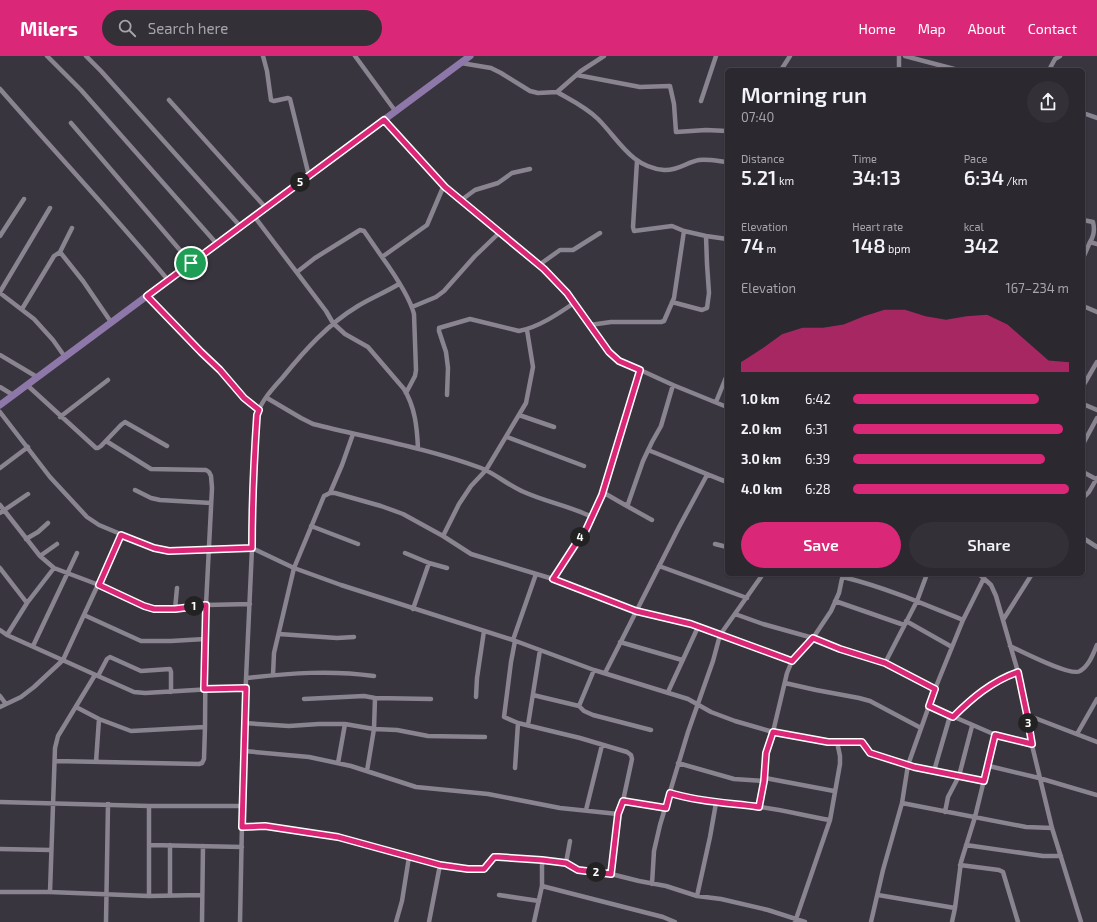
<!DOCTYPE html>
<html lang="en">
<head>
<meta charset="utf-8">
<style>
  :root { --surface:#2b282f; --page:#333037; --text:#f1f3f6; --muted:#a6a6aa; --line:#47444b; --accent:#db2777 }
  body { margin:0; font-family:"Exo 2",sans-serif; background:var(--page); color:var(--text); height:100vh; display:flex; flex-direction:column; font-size:15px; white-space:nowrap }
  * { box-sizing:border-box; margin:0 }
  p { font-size:13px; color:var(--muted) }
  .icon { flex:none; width:22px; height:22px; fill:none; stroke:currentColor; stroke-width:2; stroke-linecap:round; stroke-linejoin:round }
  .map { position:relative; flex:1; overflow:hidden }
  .side { position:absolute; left:725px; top:12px; width:360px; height:508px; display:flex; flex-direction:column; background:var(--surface); border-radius:6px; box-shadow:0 1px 3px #0004,0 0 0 1px var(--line) }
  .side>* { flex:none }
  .pin { position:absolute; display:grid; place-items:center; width:34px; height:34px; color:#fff; margin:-17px; border:2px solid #fff; border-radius:50%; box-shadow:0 1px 4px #0007 }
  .km { position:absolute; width:20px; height:20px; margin:-10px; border-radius:50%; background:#222; color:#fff; font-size:11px; line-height:20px; text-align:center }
  .round { display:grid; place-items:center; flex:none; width:42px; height:42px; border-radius:21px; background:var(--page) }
  .head { display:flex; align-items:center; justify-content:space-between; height:68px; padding:0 16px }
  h1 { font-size:22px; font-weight:600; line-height:30px }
  .metrics { display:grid; grid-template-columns:repeat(3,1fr); gap:6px; height:68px; padding:4px 16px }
  .metrics div { display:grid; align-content:center }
  .metrics b { font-size:20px; font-weight:600 }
  .metrics small { font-size:11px; font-weight:400 }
  .metrics p { font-size:11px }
  .chart { height:112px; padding:8px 16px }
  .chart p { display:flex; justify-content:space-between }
  .chart svg { width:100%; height:72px; margin-top:4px; fill:var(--accent); opacity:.7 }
  .primary-button { display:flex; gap:8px; margin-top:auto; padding:8px 16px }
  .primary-button a { flex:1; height:46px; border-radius:24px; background:var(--accent); color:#fff; font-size:16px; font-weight:600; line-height:46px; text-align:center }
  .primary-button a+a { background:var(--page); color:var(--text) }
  ul { padding:0 16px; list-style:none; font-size:13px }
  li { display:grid; grid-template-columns:64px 48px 1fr; align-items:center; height:30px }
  li i { height:10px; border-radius:5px; background:var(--accent) }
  header { display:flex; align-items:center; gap:24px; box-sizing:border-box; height:56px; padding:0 20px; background:var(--accent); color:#fff }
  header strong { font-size:19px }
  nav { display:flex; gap:22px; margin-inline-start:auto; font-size:14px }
  .search { width:280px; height:36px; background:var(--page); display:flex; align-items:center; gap:10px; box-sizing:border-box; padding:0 14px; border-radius:22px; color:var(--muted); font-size:15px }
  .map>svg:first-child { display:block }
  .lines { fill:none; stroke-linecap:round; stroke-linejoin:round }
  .minor { stroke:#898490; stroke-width:4.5 }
  .primary { stroke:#8e77a9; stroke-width:7 }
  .route-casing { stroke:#fff; stroke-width:8 }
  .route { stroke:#db2777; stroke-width:5 }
</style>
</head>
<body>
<header>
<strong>Milers</strong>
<div class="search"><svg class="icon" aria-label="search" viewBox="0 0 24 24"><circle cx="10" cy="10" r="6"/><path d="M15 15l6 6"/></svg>Search here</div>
<nav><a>Home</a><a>Map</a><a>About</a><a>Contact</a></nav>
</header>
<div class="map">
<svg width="1097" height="866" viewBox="0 0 1097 866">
  <rect width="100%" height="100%" fill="#39353f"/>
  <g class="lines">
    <path class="minor" d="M47,0L81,34L217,188
      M86,0L101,15L240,170
      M263,0L267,15L271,44L274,45L288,42L290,43L309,120
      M355,0L396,56
      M905,0L958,14
      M461,7L491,12L501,17L530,35L538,37L557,36L581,15L604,0
      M781,14L790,0
      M899,14V0
      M1049,14L1055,3L1060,0
      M577,19L640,31L670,30L674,48L676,76L706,74L727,75
      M0,33C56,97 114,159 168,224
      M557,36C571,44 586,51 598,63C619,84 631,111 664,114C678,115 687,106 699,104C708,103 718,105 727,106
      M169,44L266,152
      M701,45L716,0
      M1083,57L1097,62
      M384,64L445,131L544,213L567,237L609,296L614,302L673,329L727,351
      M71,67L191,207
      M637,105L633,171L634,175L672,170L684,175L706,180L707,208L709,237L707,252L702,254L672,246
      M460,145L475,134L498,127L512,117L530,113
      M254,160L326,255L333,267L345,278L368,291L404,333C415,351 417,371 418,392
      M1083,164L1093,166C1095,174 1094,180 1090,186
      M0,180L24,143
      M706,180L727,183
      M60,196L83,225L111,266
      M1083,202L1090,186L1097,188
      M539,209L560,194H573L600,177
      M297,216L315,202L360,174L364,175L382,201
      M0,236L50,152
      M0,237L34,263L53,284L65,301
      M147,240L201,296L220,314L244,342L259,354
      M1083,250L1097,256
      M412,251L436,241L444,235L475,200L499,177
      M22,253L54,200L60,196L72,172
      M590,269L611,266H661L664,265L674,242L684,175
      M0,299L37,321
      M27,329L96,392H98L101,390L121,369L125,366L167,390
      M1083,330L1097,306
      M0,331L13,339
      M406,337L415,320L416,314L414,258C410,242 392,215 382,201L427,169L444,129
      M447,339L448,312L446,296L439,275V272L470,263L519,275C539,271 558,258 574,247
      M267,342L301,362L313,368C369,382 427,392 481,412C496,418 509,430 524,436C546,446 570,450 592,461L603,438H606L625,449L628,448L643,405L652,386L661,370L673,329
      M716,346L727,319
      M1083,348L1097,354
      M0,356L50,421L87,461L99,469L154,492L169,495L252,492L294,512L341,529L513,584L594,614L688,643L711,656L735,665L773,676L828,686H862L870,697L921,713L984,725
      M519,359L554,371
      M60,361L108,324
      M507,381L584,410
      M1083,388L1097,362
      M648,394C674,404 700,416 727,426
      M0,412L28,391
      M1083,416L1096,423
      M135,434L151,442L160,444L211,447
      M330,437L342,409L353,378
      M602,439L640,314
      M1083,442L1089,436L1097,422
      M0,449L40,500L54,512L99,529L144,550L154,553H175L206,549L250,548
      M625,449L652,464
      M0,457L28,438
      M311,470L358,488
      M443,480L471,498L553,523L636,555L691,568L792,605
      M1083,482L1097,491
      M26,483L38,476L48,467
      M715,488L727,491
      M405,497L429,507L447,512
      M40,500L57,488
      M659,510L747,542
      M0,512L27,547
      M979,518L991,529L996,540L1018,616L1027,659L1031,685L1052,772L1081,866
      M843,521C884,531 924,548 963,564
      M553,523C566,503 581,483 592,461
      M835,545L904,569
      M175,553L177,532
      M413,553L429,507
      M735,558L763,568L813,582L840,593L885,607L935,633
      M84,559L141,585H171L205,583
      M1003,564L1032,518
      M906,565L952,591
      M0,574L7,579L98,620L134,636L145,637L246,631
      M279,578L337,582L354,581
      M7,579L27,547L54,512
      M513,584L536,518
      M515,585L511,606L504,661L518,667L580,682L627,696L631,699L632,703L623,745L618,758L611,818
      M620,586L682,604
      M33,590L77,497
      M1010,590C1021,595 1071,621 1080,615C1089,610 1093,598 1097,589
      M885,607L917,545L927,518
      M605,617L679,471L707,419
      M273,619L274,597L294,512L324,440L330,437H335L381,450L403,458L443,480L459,448L471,430L486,414L526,347L533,311L527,274
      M98,620L107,603L110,601L141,615L170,613L171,616V636
      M247,622C290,617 331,614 374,620
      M785,627L816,634L859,642L870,645L921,672
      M668,636L698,571
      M533,639L579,650L584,655L593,659L651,674
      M0,640L6,648
      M476,641L477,622L484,575
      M304,643L364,640L375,642L431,643
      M579,650L594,614
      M929,650L998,680L1032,688
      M0,651L21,641L34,631L63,604L121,479
      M76,651L99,663L131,675L205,671
      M1027,659L1097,686
      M953,661C972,642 992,625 1018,616
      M244,667L289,670L319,668H345L374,673L397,674L428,680L485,681
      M528,669L540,594
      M1077,678L1097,643
      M244,695L309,701L351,710L416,731L488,738L560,752L618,758
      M55,705L199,708L202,707L204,703L205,671L206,549L212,432L211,420L209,416L206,414L151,413L106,385
      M96,706L99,663
      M338,707L345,668
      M678,707L734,723L764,725
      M989,710L1039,722L1097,739
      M515,712L518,667
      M367,715L374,673L375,642
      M934,715L950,660
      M765,722L834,735
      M671,737C700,747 730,746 760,751C783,754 807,760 830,764
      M623,745L666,752
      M0,746L149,750H243
      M902,747L1026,771L1052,772
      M759,751L764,725L766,697L773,676L787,617L792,605L813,582L831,555L839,537L843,518
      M586,754L602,689
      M945,756L948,741L959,720L972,670
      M242,771L265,770L338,781L440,809L468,813H484L494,801H498L542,804L566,807L578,814L611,818L639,825L666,830L697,840L721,843L768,854L805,866
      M150,789L242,791
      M170,789V839
      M966,789L1043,800H1061
      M0,793L51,794
      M566,807L570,785
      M960,809L999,814L1003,816L1018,866
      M652,828L654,795L660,769L688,676L713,605L720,579L763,518
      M542,830L663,861L675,866
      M0,836H50L149,840L202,839
      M50,836L55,692L58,680L95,619
      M499,839L539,845
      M878,839L955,852
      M149,840V750
      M697,840L710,781L716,747
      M106,866L108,748
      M202,866L203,790
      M240,866L244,667L252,492V452L257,359C261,345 273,332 283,321C305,294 328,268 358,250C371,242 386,236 399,228
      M396,866L402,845L409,801
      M429,866L440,809
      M534,866L542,830V804
      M795,866L830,764L840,708V700L837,686
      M871,866L883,814L902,747L908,709L935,633L963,564L984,522
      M952,866L955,852L961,806L975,761L995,679"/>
    <path class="primary" d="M0,349L470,0"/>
  </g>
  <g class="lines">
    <defs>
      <path id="route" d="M384,64L445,131L544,213L567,237L609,296L619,305L640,314L602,439L585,476L575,489L553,523L636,555L691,568L792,605L813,582L840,593L885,607L935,633L929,650L953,661C972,642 992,625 1018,616L1027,659L1032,688L995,679L984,725L914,711L870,697L862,686H828L773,676L766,697L764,725L759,751C730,747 699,746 670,737L666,752L623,745L618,758L611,818L578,814L566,807L542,804L498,801H494L484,813H468L440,809L338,781L265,770L242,771L246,632L204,633L206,549L175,553H154L144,550L99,529L121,479L154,492L169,495L252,492C252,447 254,403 257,359L259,354L244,342L220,314L201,296L147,240Z"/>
    </defs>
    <use href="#route" class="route-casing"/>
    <use href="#route" class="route"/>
  </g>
</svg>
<div class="pin" style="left:191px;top:207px;background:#1e9e55"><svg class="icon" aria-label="arrive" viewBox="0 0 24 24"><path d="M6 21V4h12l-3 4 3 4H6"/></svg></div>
<b class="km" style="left:194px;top:550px">1</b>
<b class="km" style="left:596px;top:816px">2</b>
<b class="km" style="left:1028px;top:667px">3</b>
<b class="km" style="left:580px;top:481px">4</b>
<b class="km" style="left:300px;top:126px">5</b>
<section class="side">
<div class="head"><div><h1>Morning run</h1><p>07:40</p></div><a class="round"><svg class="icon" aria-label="share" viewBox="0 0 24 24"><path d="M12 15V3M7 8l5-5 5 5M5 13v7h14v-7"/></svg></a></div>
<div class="metrics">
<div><p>Distance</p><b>5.21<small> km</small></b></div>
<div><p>Time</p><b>34:13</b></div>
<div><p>Pace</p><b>6:34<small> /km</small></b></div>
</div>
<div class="metrics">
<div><p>Elevation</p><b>74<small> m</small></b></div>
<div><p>Heart rate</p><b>148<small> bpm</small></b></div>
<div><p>kcal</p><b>342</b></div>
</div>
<div class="chart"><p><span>Elevation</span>167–234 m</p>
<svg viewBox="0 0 160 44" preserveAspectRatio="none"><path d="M0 44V38L10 30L20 21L30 17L40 17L50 15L60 10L70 6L80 6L90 10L100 12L110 10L120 9L130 15L140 26L150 37L160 38V44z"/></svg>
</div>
<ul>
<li><b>1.0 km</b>6:42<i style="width:86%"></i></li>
<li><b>2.0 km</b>6:31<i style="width:97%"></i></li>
<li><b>3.0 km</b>6:39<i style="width:89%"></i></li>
<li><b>4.0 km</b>6:28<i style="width:100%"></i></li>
</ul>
<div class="primary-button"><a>Save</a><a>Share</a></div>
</section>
</div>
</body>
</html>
